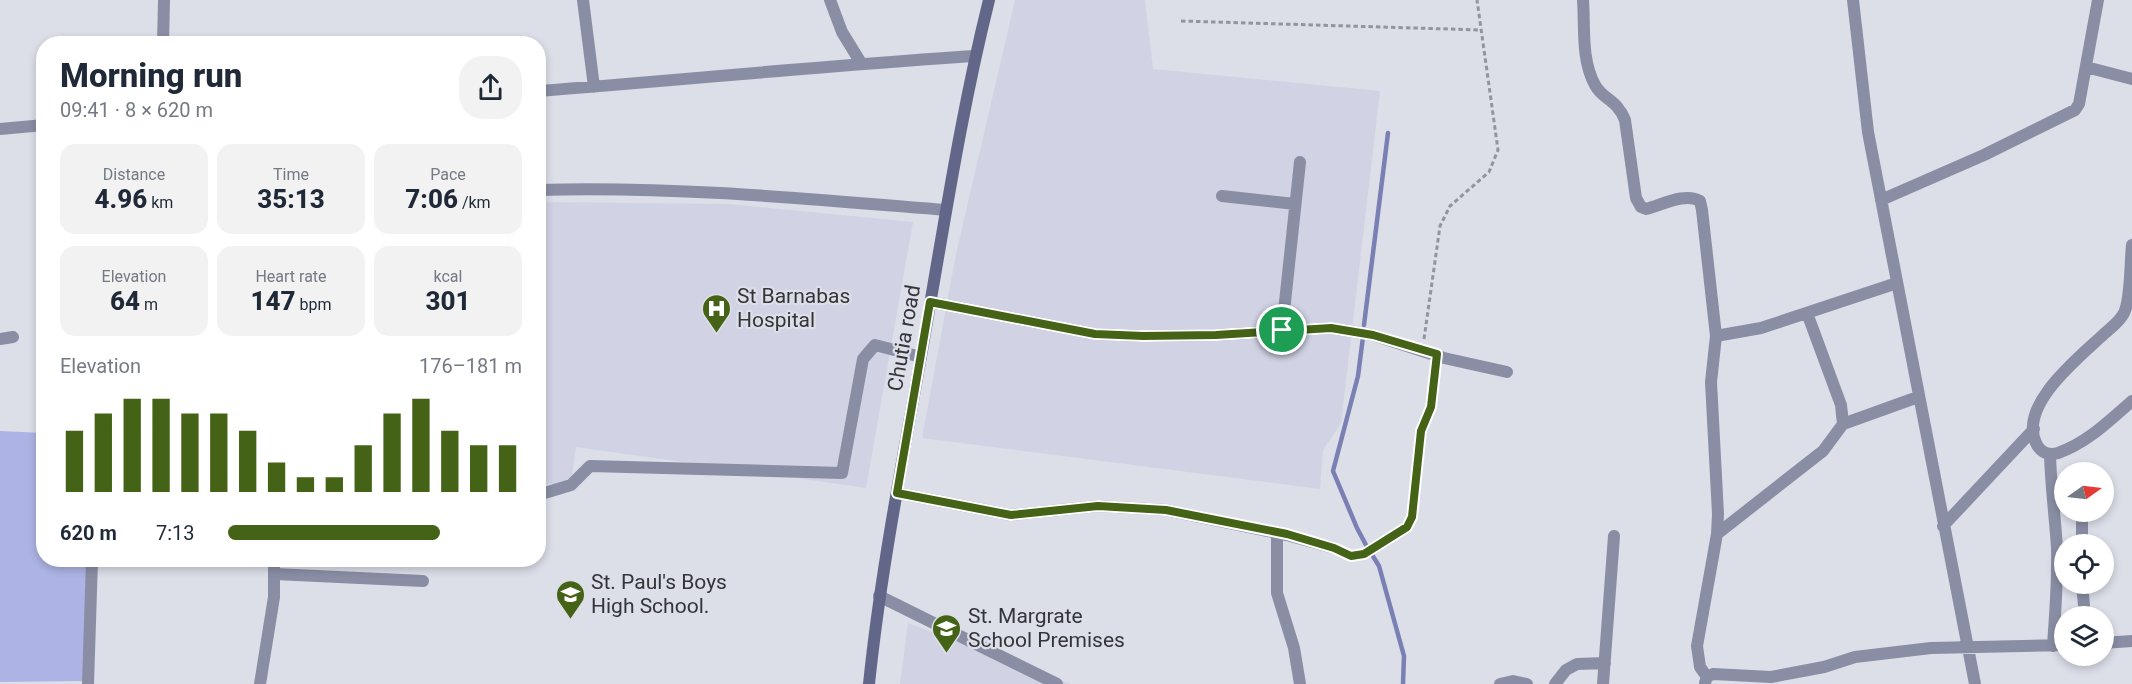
<!DOCTYPE html>
<html lang="en">
<head>
<meta charset="utf-8">
<style>
  :root { --surface:#fff; --page:#f2f2f3; --text:#1f2937; --muted:#747a83; --accent:#456316 }
  body { margin:0; font-family:Roboto,sans-serif; background:var(--page); color:var(--text); height:100vh; display:flex; flex-direction:column; font-size:22px; white-space:nowrap }
  * { box-sizing:border-box; margin:0 }
  p { font-size:20px; color:var(--muted) }
  .icon { flex:none; width:33px; height:33px; fill:none; stroke:currentColor; stroke-width:2; stroke-linecap:round; stroke-linejoin:round }
  .map { position:relative; flex:1; overflow:hidden }
  .drawer { position:absolute; left:36px; top:36px; width:510px; height:531px; display:flex; flex-direction:column; background:var(--surface); border-radius:24px; box-shadow:0 3px 9px #0003 }
  .drawer>* { flex:none }
  .needle { width:39px; rotate:76deg }
  .buttons { position:absolute; left:2054px; top:462px; display:grid; gap:12px }
  .buttons a { display:grid; place-items:center; width:60px; height:60px; border-radius:50%; background:var(--surface); box-shadow:0 3px 9px #0003; font-size:30px }
  .pin { position:absolute; display:grid; place-items:center; width:51px; height:51px; color:#fff; margin:-26px; border:3px solid #fff; border-radius:50%; box-shadow:0 2px 6px #0007 }
  .round { display:grid; place-items:center; flex:none; width:63px; height:63px; border-radius:24px; background:var(--page) }
  .head { display:flex; align-items:center; justify-content:space-between; height:102px; padding:0 24px }
  h1 { font-size:33px; font-weight:800; line-height:45px }
  .stats { display:grid; grid-template-columns:repeat(3,1fr); gap:9px; height:102px; padding:6px 24px }
  .stats div { display:grid; align-content:center; border-radius:15px; background:var(--page); text-align:center }
  .stats b { font-size:26px; font-weight:800 }
  .stats small { font-size:16px; font-weight:400 }
  .stats p { font-size:16px }
  .chart { height:168px; padding:12px 24px }
  .chart p { display:flex; justify-content:space-between }
  .chart svg { width:100%; height:108px; margin-top:6px; stroke:var(--accent); stroke-width:6 }
  ul { padding:0 24px; list-style:none; font-size:20px }
  li { display:grid; grid-template-columns:96px 72px 1fr; align-items:center; height:45px }
  li i { height:15px; border-radius:8px; background:var(--accent) }
  .map>svg:first-child { display:block }
  .built { fill:#d1d3e4 }
  .green { fill:#adb3e4 }
  .lines { fill:none; stroke-linecap:round; stroke-linejoin:round }
  .stream { stroke:#7a80b4; stroke-width:4.5 }
  .path { stroke:#94959c; stroke-width:3; stroke-dasharray:4.5 3; stroke-linecap:butt }
  .street { stroke:#8a8ea5; stroke-width:12 }
  .secondary { stroke:#626789; stroke-width:12 }
  .route-casing { stroke:#fff; stroke-width:12 }
  .route { stroke:#456316; stroke-width:8 }
  .labels { text-anchor:middle; stroke-width:4.5; stroke-linejoin:round; paint-order:stroke }
  .poi-label { font-size:21px; fill:#353539; stroke:#dcdee8; text-anchor:start }
  .street-label { font-size:21px; fill:#353539; stroke:#dcdee8 }
</style>
</head>
<body>
<div class="map">
<svg width="2132" height="684" viewBox="0 0 2132 684">
  <rect width="100%" height="100%" fill="#dcdee8"/>
  <path class="built" d="M1015,0H1145L1153,69L1380,91L1341,423L1323,450L1320,489L922,438L956,254Z
    M538,202L729,204L913,222L866,488L576,447L571,485L539,483Z
    M908,623L1071,684H900Z"/>
  <path class="green" d="M0,431L43,433L44,560H97L85,681L0,682Z"/>
  <g class="lines">
    <path class="stream" d="M1364,325L1388,133
      M1363,337L1358,376L1333,471L1357,528L1366,545
      M1371,553L1379,566L1404,656L1403,684"/>
    <path class="path" d="M1181,21L1481,30
      M1424,339L1440,226L1450,206L1489,172L1498,150L1477,0
      M1346,554C1358,560 1400,536 1408,526C1410,523 1411,520 1412,517L1421,431L1431,407L1435,369"/>
    <path class="street" d="M583,0L594,87
      M830,0L842,32L861,63
      M1583,0C1585,27 1581,60 1595,85C1603,100 1617,99 1625,120L1636,198L1641,207L1646,209C1662,205 1685,192 1700,201L1702,210L1716,336L1711,382L1718,514L1717,534L1697,646L1700,667L1707,677
      M1853,0L1868,132L1975,684
      M163,44L164,0
      M2086,67L2132,79
      M538,91C684,80 830,65 975,56
      M0,129L44,125
      M538,190C675,186 810,199 946,210
      M1222,196L1295,204
      M1881,200L1984,155L2075,110L2079,104L2098,0
      M2132,245C2130,263 2131,299 2124,313C2120,321 2112,327 2105,333C2081,356 2018,404 2036,443C2040,452 2048,456 2058,453C2087,443 2109,421 2132,401
      M930,302L1095,334L1143,336L1216,335L1331,328L1373,335L1444,358L1507,372
      M1282,330L1300,162
      M1716,336L1761,328L1897,283
      M0,339L13,337
      M1843,424L1918,397
      M2050,455C2051,487 2055,517 2057,548C2058,581 2055,613 2053,646
      M897,493L1011,515L1098,506L1166,510L1287,535L1334,548
      M538,495L571,485L590,466L842,473L863,359L875,345L921,357
      M1943,526L2034,429
      M1277,532V593L1294,648L1300,684
      M1717,534L1823,451L1843,424L1841,405L1807,313
      M2082,544V512
      M275,574L423,581
      M2082,584L2085,616
      M879,596L1057,684
      M2103,643L2132,641
      M1705,683L1707,677L1713,674L1771,677L1824,667L1855,657L1931,648L2064,645
      M88,684L92,560
      M260,684L274,597V560
      M1500,684L1513,681L1527,684
      M1555,684L1566,670L1577,664L1605,663
      M1603,684L1614,536"/>
    <path class="secondary" d="M869,684C881,568 904,454 924,339C944,226 961,112 989,0"/>
  </g>
  <g class="lines">
    <defs>
      <path id="route" d="M930,302L1095,334L1143,336L1216,335L1331,328L1373,335L1437,354L1431,407L1421,431L1412,517L1407,527L1364,554L1351,556L1334,548L1287,534L1166,510L1098,506L1011,515L897,493Z"/>
    </defs>
    <use href="#route" class="route-casing"/>
    <use href="#route" class="route"/>
  </g>
  <defs>
    <symbol id="hospital-pin" viewBox="-11 -11 22 30"><path d="M0 17L-7.5 6A9.5 9.5 0 1 1 7.5 6Z" fill="#456316" stroke="#dcdee8"/><path d="M-5-5h3v3.5h4V-5h3V5h-3V1.5h-4V5h-3Z" fill="#fff"/></symbol>
    <symbol id="school-pin" viewBox="-11 -11 22 30"><path d="M0 17L-7.5 6A9.5 9.5 0 1 1 7.5 6Z" fill="#456316" stroke="#dcdee8"/><path d="M0-5L7-2L0 1L-7-2ZM-4 1L0 2.5L4 1V4Q0 6-4 4Z" fill="#fff"/></symbol>
  </defs>
  <g fill-rule="evenodd">
    <use href="#hospital-pin" x="700" y="292" width="33" height="45"/>
    <use href="#school-pin" x="554" y="578" width="33" height="45"/>
    <use href="#school-pin" x="930" y="612" width="33" height="45"/>
  </g>
  <g class="labels">
    <g class="poi-label">
      <text x="737" y="303">St Barnabas<tspan x="737" dy="24">Hospital</tspan></text>
      <text x="591" y="589">St. Paul's Boys<tspan x="591" dy="24">High School.</tspan></text>
      <text x="968" y="623">St. Margrate<tspan x="968" dy="24">School Premises</tspan></text>
    </g>
    <g class="street-label">
      <text transform="translate(904 338) rotate(-80)" y="7">Chutia road</text>
    </g>
  </g>
</svg>
<div class="buttons">
<a><svg class="needle" viewBox="-14 -14 28 28"><path d="M0-13l5 13h-10z" fill="#e53935"/><path d="M0 13l5-13h-10z" fill="#747a83"/></svg></a>
<a><svg class="icon" aria-label="locate" viewBox="0 0 24 24"><circle cx="12" cy="12" r="6"/><path d="M12 2v4M12 18v4M2 12h4M18 12h4"/></svg></a>
<a><svg class="icon" aria-label="layers" viewBox="0 0 24 24"><path d="M12 4l9 5-9 5-9-5zM3 14l9 5 9-5"/></svg></a>
</div>
<div class="pin" style="left:1282px;top:330px;background:#1e9e55"><svg class="icon" aria-label="arrive" viewBox="0 0 24 24"><path d="M6 21V4h12l-3 4 3 4H6"/></svg></div>
<section class="drawer">
<div class="head"><div><h1>Morning run</h1><p>09:41 · 8 × 620 m</p></div><a class="round"><svg class="icon" aria-label="share" viewBox="0 0 24 24"><path d="M12 15V3M7 8l5-5 5 5M5 13v7h14v-7"/></svg></a></div>
<div class="stats">
<div><p>Distance</p><b>4.96<small> km</small></b></div>
<div><p>Time</p><b>35:13</b></div>
<div><p>Pace</p><b>7:06<small> /km</small></b></div>
</div>
<div class="stats">
<div><p>Elevation</p><b>64<small> m</small></b></div>
<div><p>Heart rate</p><b>147<small> bpm</small></b></div>
<div><p>kcal</p><b>301</b></div>
</div>
<div class="chart"><p><span>Elevation</span>176–181 m</p>
<svg viewBox="0 0 160 44" preserveAspectRatio="none"><path d="M5 44V19M15 44V12M25 44V6M35 44V6M45 44V12M55 44V12M65 44V19M75 44V32M85 44V38M95 44V38M105 44V25M115 44V12M125 44V6M135 44V19M145 44V25M155 44V25"/></svg>
</div>
<ul>
<li><b>620 m</b>7:13<i style="width:72%"></i></li>
</ul>
</section>
</div>
</body>
</html>
